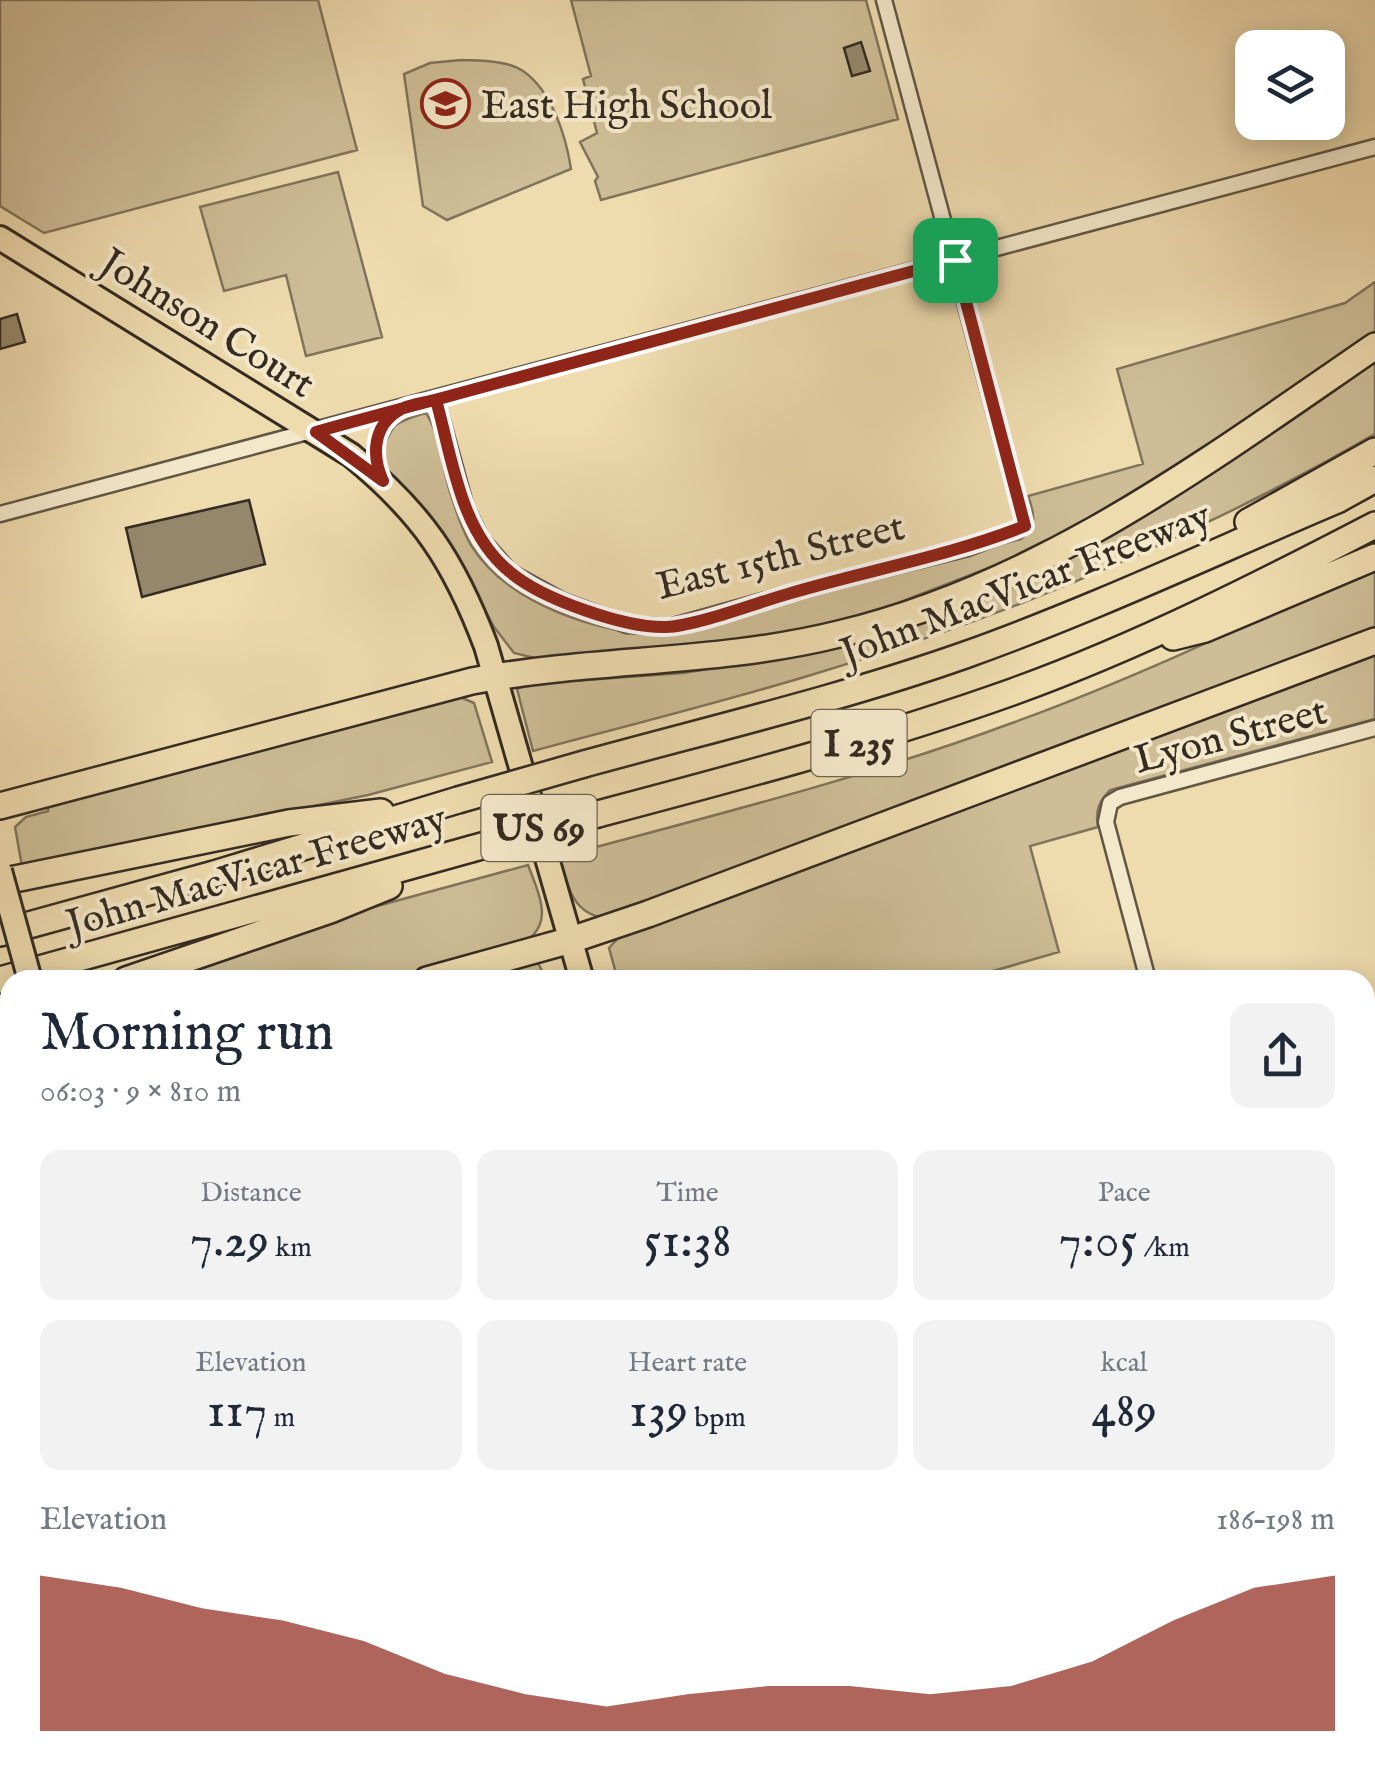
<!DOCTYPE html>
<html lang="en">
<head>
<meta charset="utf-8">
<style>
  :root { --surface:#fff; --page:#f2f2f3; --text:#1f2937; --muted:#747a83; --accent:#8f2418 }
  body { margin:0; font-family:"IM FELL English",serif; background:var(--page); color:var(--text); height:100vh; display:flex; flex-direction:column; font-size:38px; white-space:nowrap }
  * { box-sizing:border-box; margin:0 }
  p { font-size:32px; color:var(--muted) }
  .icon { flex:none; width:55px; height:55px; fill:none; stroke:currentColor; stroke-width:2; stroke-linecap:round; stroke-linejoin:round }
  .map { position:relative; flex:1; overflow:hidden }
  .panel { position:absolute; left:0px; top:970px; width:1375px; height:810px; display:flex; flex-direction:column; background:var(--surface); border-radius:30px 30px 0 0; box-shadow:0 5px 25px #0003 }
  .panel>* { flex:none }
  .tools { position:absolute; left:1235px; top:30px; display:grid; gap:20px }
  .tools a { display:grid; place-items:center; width:110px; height:110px; border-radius:20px; background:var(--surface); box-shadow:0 5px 25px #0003; font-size:50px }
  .pin { position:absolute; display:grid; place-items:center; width:85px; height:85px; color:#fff; margin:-42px; border-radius:20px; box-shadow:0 5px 15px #0006 }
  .round { display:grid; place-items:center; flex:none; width:105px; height:105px; border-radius:20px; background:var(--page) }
  .summary { display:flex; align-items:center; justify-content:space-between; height:170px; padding:0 40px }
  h1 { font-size:55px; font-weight:600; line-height:75px }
  .stats { display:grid; grid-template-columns:repeat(3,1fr); gap:15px; height:170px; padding:10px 40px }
  .stats div { display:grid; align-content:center; border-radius:20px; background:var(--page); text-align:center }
  .stats b { font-size:50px; font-weight:600 }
  .stats small { font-size:28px; font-weight:400 }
  .stats p { font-size:28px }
  .chart { height:280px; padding:20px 40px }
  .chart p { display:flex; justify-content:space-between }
  .chart svg { width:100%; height:180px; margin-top:10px; fill:var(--accent); opacity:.7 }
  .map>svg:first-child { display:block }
  .green { fill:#cebd96; stroke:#81745c; stroke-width:2.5 }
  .building { fill:#95876b; stroke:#342b22; stroke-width:2.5 }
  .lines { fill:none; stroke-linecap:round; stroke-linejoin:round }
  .street-casing { stroke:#625745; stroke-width:19 }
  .secondary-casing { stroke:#342b22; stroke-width:25 }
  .primary-casing { stroke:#342b22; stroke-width:28 }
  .highway-casing { stroke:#342b22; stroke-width:30 }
  .street { stroke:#f4e8ca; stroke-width:14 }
  .secondary { stroke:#f4e8ca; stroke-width:20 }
  .primary { stroke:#eedbae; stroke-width:22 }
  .highway { stroke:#eedbae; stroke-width:25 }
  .primary-bridge-casing { stroke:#342b22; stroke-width:28; stroke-linecap:butt }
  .highway-bridge-casing { stroke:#342b22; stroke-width:30; stroke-linecap:butt }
  .primary-bridge { stroke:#eedbae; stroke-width:22 }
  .highway-bridge { stroke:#eedbae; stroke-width:25 }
  .route-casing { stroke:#fff; stroke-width:20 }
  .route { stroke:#8f2418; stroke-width:12 }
  .labels { text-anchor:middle; stroke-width:8; stroke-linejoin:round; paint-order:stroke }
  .shield { fill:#f4e8ca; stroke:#6e6454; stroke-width:2.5 }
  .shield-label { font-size:38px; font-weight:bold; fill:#342b22 }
  .poi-label { font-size:40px; fill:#342b22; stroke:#f4e8ca; text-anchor:start }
  .street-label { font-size:40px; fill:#342b22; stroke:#f4e8ca }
</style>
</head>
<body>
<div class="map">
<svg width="1375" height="1780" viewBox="0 0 1375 1780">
  <rect width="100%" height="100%" fill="#eedbae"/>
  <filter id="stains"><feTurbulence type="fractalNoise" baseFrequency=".002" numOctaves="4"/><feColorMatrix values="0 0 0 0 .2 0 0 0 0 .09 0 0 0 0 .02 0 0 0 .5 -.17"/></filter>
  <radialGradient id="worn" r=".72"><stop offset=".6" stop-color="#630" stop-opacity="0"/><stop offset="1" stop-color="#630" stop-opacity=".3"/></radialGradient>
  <path class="green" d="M0,0H318L357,150L44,233L0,206Z
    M571,0H866L898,119L601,200L595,181L598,177L580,142L597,133L583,79L591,76Z
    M461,60C480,61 507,60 523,71C552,91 566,136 571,169L447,220L423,206L404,74L430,63Z
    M338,172L382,337L306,356L286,275L224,291L200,207Z
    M1375,282V332L1226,435L1117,506L1017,557L898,603L835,623L714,644L543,660L514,653L494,627L446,540L388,475C370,435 391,422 426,413C441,435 442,469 451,495C456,511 462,530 471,545C509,606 601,634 669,635L1021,539C1037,525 1035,515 1028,496L1143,464L1117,369L1345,303Z
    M1375,356V434C1198,536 1007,617 811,675C719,703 626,726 533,751L517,689L528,684L683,673L759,661L1019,578L1118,531Z
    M1375,565V628L605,918C572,914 567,884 559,857C711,816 864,778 1012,723C1136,678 1255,621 1375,565Z
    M1375,650V719L1110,790C1099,802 1095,810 1098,827L1030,846L1059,952L962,980H618L609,948L619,937L634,930Z
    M460,697L474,703L492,762L368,795L22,866L15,827L26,817L48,811V804Z
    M528,865C538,892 555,922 525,942L388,980H153L370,908Z
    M537,961L545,977L533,980H467Z
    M10,1398V1770H227L229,1780H0V1401Z
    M262,1770H493L496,1780H266Z"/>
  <path class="building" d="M861,42L870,71L852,76L844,48Z
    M17,314L25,342L0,349V319Z
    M249,500L265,564L142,597L126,528Z"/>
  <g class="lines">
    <defs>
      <path id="street" d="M436,399L466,508L482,540L510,572L563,601L627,625L670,627L823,584L968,548L1025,526L884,0
        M381,476C369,451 378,429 397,411
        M0,514L1375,147
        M1148,980L1106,822L1110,803L1120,797L1375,728
        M1365,1023L1375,1021
        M0,1390L10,1387
        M1365,1582L1375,1579
        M504,1770L506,1780
        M1362,1770L1364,1780
        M622,1780L660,1770"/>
      <path id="secondary" d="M1365,1315L1375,1313
        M0,1683L10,1681"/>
      <path id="primary" d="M0,238L351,455C422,513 454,561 486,646L582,980
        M242,1770L244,1780
        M805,1770L807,1780"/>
      <path id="highway" d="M1248,522L1375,451
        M1173,637L1205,629L1375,557
        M584,764C711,729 840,699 965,655C1091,610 1214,552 1337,500L1375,479
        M0,806L472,681C594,658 718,664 839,634C1043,585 1206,462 1375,346
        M598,814C738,777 878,740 1015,691C1139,646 1258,586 1375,525
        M0,882L289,823L381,812
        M0,933L214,874L458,800
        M0,980L471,849
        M126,980L330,910L389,886
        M427,980L571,940L648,914L1375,641
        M0,1019L10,1016
        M0,1093L10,1092"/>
    </defs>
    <use href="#street" class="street-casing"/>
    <use href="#secondary" class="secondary-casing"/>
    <use href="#primary" class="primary-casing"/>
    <use href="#highway" class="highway-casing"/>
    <use href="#street" class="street"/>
    <use href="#secondary" class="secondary"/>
    <use href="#primary" class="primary"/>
    <use href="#highway" class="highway"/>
    <defs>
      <path id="primary-bridge" d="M0,871L30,980"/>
      <path id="highway-bridge" d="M458,800L584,764
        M471,849L598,814"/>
    </defs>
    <use href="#primary-bridge" class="primary-bridge-casing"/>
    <use href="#highway-bridge" class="highway-bridge-casing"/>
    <use href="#primary-bridge" class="primary-bridge"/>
    <use href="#highway-bridge" class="highway-bridge"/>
  </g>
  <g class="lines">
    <defs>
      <path id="route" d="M955,260L936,265C775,309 614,352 453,395C408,407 362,419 316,432L383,481C372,457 372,427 398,411C408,404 424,403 436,400C452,457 460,532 510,572C542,599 624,628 666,627C696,626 759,602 791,593C869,570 949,556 1025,526L955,260"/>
    </defs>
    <use href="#route" class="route-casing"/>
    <use href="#route" class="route"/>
  </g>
  <defs>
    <symbol id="school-ring" viewBox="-11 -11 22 22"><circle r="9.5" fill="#f4e8ca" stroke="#8f2418" stroke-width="1.5"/><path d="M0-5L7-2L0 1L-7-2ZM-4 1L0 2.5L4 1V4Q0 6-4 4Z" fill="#8f2418"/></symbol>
  </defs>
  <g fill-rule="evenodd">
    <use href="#school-ring" x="418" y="76" width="55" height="55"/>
  </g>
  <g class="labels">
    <g class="shield">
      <rect x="811.5" y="710" width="95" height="66" rx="8"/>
      <rect x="481.5" y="795" width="115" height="66" rx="8"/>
    </g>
    <g class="shield-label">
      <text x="859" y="756">I 235</text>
      <text x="539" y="841">US 69</text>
    </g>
    <g class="poi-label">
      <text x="481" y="118">East High School</text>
    </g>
    <g class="street-label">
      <text transform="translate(208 322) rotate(32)" y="14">Johnson Court</text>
      <text transform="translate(780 555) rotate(-14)" y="14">East 15th Street</text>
      <text transform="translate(1025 583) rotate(-21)" y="14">John MacVicar Freeway</text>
      <text transform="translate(1230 734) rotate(-15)" y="14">Lyon Street</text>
      <text transform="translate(256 870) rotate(-16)" y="14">John MacVicar Freeway</text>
    </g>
  </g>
  <rect width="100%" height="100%" filter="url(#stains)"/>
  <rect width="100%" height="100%" fill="url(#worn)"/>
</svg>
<div class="tools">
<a><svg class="icon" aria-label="layers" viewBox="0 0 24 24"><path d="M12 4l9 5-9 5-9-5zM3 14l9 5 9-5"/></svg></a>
</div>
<div class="pin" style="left:955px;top:260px;background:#1e9e55"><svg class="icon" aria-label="arrive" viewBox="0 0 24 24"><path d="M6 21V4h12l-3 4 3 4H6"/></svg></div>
<section class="panel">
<div class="summary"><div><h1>Morning run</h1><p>06:03 · 9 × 810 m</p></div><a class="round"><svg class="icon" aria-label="share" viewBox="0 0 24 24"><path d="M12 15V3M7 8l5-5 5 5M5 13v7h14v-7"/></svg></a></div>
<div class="stats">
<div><p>Distance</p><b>7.29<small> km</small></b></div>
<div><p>Time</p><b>51:38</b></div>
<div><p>Pace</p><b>7:05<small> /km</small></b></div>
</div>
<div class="stats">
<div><p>Elevation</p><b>117<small> m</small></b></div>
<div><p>Heart rate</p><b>139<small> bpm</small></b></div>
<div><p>kcal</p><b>489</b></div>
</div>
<div class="chart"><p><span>Elevation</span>186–198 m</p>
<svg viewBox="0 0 160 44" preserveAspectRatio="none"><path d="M0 44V6L10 9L20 14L30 17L40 22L50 30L60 35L70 38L80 35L90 33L100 33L110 35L120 33L130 27L140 17L150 9L160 6V44z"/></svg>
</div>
</section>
</div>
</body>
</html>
